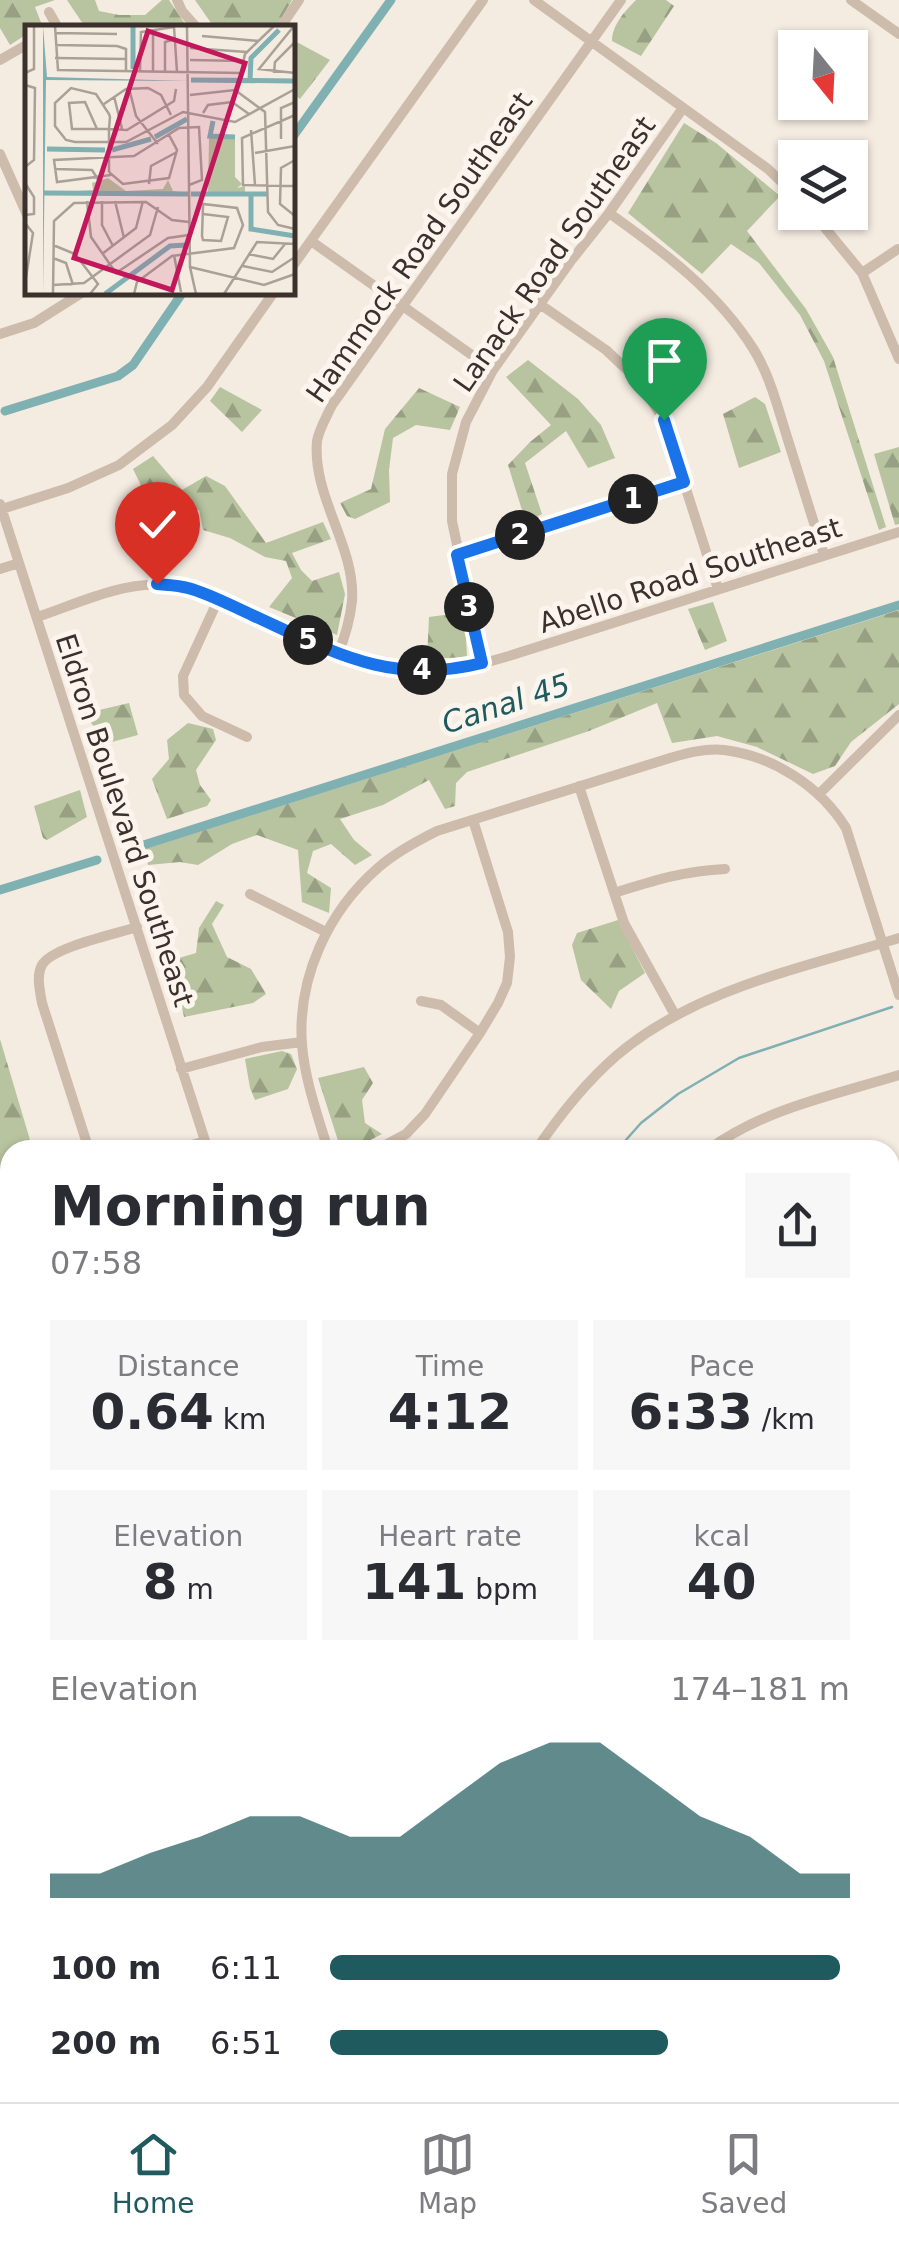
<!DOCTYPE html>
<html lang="en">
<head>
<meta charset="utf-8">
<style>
  :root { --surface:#fff; --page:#f7f7f7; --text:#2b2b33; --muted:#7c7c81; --line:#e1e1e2; --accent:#1f5a5e }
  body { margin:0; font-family:"DejaVu Sans",sans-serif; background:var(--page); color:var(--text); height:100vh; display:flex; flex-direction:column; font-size:38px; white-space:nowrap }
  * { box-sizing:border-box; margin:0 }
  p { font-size:32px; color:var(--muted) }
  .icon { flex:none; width:55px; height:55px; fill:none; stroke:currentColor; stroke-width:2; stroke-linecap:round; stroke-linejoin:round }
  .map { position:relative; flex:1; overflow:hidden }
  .details { position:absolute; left:0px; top:1140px; width:900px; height:962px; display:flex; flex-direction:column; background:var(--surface); border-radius:30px 30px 0 0; box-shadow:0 2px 8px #0004 }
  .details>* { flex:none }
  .needle { width:65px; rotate:162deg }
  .buttons { position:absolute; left:778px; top:30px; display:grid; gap:20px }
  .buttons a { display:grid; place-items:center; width:90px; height:90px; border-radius:0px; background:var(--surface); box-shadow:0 2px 8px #0004; font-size:50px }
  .pin { position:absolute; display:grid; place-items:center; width:85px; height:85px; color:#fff; margin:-102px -42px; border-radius:50% 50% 50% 0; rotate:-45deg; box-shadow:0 0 10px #0007 }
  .pin .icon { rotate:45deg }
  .km { position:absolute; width:50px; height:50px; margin:-25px; border-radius:50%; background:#222; color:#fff; font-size:28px; line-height:50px; text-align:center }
  .round { display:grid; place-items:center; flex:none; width:105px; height:105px; border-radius:0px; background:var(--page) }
  .head { display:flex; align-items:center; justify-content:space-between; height:170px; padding:0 50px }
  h1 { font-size:55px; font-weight:600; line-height:75px }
  .stats { display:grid; grid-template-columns:repeat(3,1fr); gap:15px; height:170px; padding:10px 50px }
  .stats div { display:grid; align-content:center; border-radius:0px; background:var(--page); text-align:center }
  .stats b { font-size:50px; font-weight:600 }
  .stats small { font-size:28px; font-weight:400 }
  .stats p { font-size:28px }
  .chart { height:280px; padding:20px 50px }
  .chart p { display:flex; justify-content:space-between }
  .chart svg { width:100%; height:180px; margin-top:10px; fill:var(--accent); opacity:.7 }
  ul { padding:0 50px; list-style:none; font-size:32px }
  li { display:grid; grid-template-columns:160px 120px 1fr; align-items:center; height:75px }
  li i { height:25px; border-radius:12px; background:var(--accent) }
  .menu { display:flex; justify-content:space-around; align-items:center; height:140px; border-top:2px solid var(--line); background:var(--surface); font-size:28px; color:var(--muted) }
  .menu a { display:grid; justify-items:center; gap:5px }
  .menu .active { color:var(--accent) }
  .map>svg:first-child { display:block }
  .forest { fill:url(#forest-firs) }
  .park { fill:url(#park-tufts) }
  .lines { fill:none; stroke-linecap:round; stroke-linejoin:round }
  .stream { stroke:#7fb0b2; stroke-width:2.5 }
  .canal { stroke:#7fb0b2; stroke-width:9 }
  .minor { stroke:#cdbbac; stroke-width:10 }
  .route-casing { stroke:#fff; stroke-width:20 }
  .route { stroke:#1a73e8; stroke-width:12 }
  .labels { text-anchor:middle; stroke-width:10; stroke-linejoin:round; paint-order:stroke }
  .street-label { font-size:28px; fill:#3b302b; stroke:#fbf5ee }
  .water-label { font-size:30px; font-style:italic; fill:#1f5a5e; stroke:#fbf5ee }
  .inset-river { fill:none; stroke:#7fb0b2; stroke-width:5 }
  .inset-road { fill:none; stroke:#aaa098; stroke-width:2.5 }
  .view { fill:#c2185b; fill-opacity:0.15; stroke:#c2185b; stroke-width:5 }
  .inset-edge { fill:none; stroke:#3b302b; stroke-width:5 }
</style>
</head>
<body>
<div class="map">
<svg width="899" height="2102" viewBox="0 0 899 2102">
  <defs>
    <pattern id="forest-firs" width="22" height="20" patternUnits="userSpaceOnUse" patternTransform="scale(2.5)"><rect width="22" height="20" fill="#b8c4a0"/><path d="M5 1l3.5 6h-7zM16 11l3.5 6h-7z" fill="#97a083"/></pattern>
    <pattern id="park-tufts" width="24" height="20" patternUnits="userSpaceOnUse" patternTransform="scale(2.5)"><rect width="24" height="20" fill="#b8c4a0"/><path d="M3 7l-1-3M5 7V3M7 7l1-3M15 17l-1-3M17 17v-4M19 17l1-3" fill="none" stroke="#97a083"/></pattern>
  </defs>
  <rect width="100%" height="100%" fill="#f4ebe1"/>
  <path class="forest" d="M0,0H55L35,7L42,25L38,27L28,28L27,34L10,45L0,28Z
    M67,0H95L99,11L119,15H145L162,0H169L187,27H85Z
    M195,0H292L276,28L218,27L211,23Z
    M636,0H666L674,6L641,56L612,41C612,25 625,11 636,0Z
    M293,40L330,60L300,99L293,94Z
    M684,123L716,143L780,196L747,231L806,309L833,357L886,527L879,530L824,361L800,315L759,263L731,244L702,274L628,213Z
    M528,360L578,399L601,425L615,458L588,468L566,431L525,463L542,514L526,523L508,465L530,442L551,425L506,377Z
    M220,387L262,410L242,432L210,401Z
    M419,388L460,407L450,430L416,425L393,438L389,470L390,502L355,519L347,516L340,503L371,489L385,429Z
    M755,397L765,404L781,452L739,468L723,414Z
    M899,447V524L895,525L874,454Z
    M153,456L182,490L206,476L225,486L266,543L323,522L331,539L292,553L301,570L312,581L339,572L345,594L337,635L269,607L292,578L286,561L265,557L230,538L203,530L199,510L176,506L155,514L133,469Z
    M713,602L727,641L705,650L688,609Z
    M899,610V704L851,742L835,766L813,774L757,747L717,736L672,743L657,703L589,731L467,772L456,783L455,806L445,809L429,780L383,805L340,819L354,840L372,855L355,865L331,844L313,851L307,873L331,888L329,913L302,902L298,850L257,835L232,844L198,865L180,862L148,865L145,849Z
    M459,613L466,637L467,657L427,659L429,617Z
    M129,703L138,735L108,743L86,717L89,710L95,711Z
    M188,723L213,729L216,740L196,770L200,785L211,800L207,806L167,819L152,779L169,759L167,740Z
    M80,790L87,817L47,840L43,838L34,806Z
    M216,901L224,905L212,924L227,957L251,969L266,994L253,1003L184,1017L172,960L196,953L199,928Z
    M618,920L645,973L619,991L611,1009L581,980L572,945L577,933Z
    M0,1039L33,1150H10V1389L7,1382L0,1379Z
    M282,1051L291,1054L297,1069L288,1089L255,1100L250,1088L245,1059Z
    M364,1067L373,1083L362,1100L365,1123L382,1134L355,1148L341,1150L318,1078Z
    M899,1914V2098C888,2102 866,2102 862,2093L890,2092V1916Z
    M118,2093H239L242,2101L265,2093H273L276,2102H87Z"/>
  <path class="park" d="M10,1426V1540L0,1543V1430Z"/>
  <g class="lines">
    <path class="stream" d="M617,1150L641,1123L678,1094L739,1058L892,1007
      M0,1422L10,1419"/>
    <path class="canal" d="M292,138L391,0
      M5,411L118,376L133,365L183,292
      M128,850L899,605
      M0,890L97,860
      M0,1934L10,1931"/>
    <path class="minor" d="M177,0L182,11L197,28
      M534,0L768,169L795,195
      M851,0L899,34
      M49,12L58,28
      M280,28L299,0
      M0,60L28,44
      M0,154L28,217
      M812,212L862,273L899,359
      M609,213C664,252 718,292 754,350C770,376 778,408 787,437C799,476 812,516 824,555
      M311,241L493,370
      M292,267L483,0
      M862,273L898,249
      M541,305L606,350L639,381L664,420L718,589
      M0,334L34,323L83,292
      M0,504L208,1150
      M2,509L68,488L119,465L172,425L207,387L274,292
      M457,555L683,482
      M0,569L19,563
      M218,600L183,676L184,695L202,716L247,737
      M37,617C74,605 121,582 161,585C195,587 224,603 254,616C322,647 380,679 458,669C475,667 493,660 509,656L899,532
      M338,654C345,637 350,620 352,601C356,547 312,497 317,441C319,429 327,416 332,405L621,0
      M482,663L452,521V474L466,422L493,370L570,262L609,213L683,108
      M579,786L624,923L675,1015
      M819,794L899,715
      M614,893C653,881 683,871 725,869
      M250,894L326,932
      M421,1001L441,1005L480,1033
      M181,1069L262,1047L302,1042
      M89,1150L42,1003C40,991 36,976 42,965C52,947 116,934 137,927
      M176,1150L205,1141
      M328,1150C318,1116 305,1081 302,1045C297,978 328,911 379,867C396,852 417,841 437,831L670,758C687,753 705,748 724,750C773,756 820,786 846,828L899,995
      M376,1150L406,1134L425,1114L480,1033L498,1003L507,983L510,957L508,932L473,820
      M536,1150C559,1116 585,1083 616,1056C694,989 803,968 899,938
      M708,1150C763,1109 834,1095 899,1075
      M890,1196L899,1193
      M890,1329L899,1347
      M890,1532L899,1550
      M0,1547L10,1546
      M890,1581L899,1577
      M890,1733L899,1731
      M0,1736L10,1734
      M890,1845L899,1873
      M0,1848H10
      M0,2009L10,2004
      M0,2072L10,2102
      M507,2092L510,2102
      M632,2092L637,2102
      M855,2092L858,2102
      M61,2102L92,2092
      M430,2102L460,2092
      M668,2102L687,2092"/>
  </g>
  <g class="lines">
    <defs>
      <path id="route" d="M157,584C167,585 178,585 188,588C210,594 232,606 252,615C333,652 390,686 482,663L457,555L684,482L664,420"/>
    </defs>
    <use href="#route" class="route-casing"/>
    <use href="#route" class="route"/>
  </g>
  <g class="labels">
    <g class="street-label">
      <text transform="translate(419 247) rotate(-55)" y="10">Hammock Road Southeast</text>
      <text transform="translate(554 254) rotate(-55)" y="10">Lanack Road Southeast</text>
      <text transform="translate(690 575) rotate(-18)" y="10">Abello Road Southeast</text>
      <text transform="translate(125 820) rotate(72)" y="10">Eldron Boulevard Southeast</text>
    </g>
    <g class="water-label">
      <text transform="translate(506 704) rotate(-18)" y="10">Canal 45</text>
    </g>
  </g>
  <g transform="translate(25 25)">
    <rect width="270" height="270" fill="#f4ebe1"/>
    <path d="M184,112L210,114V152L217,159L212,163L220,161V167H183ZM83,153L101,166L138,164L143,155L148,166L161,168L35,167L68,165L67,158Z" fill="#b8c4a0"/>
    <path d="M18,1L22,52L164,56L21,55L18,269Z" fill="#7fb0b2"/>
    <path class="inset-river" d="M108,44V1M166,55L270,56M225,56L226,33L254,5M188,96L185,111L210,112M130,112L162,94M22,124L80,125M87,125L126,114M19,168L163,169M166,169H242M226,169V204L270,211M80,269L145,221L161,220"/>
    <path class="inset-road" d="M30,1L33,45L216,48L220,29L249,1M162,1L165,242L171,269M269,1L234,44L270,48M149,2L152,47M30,8L92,9M177,11L234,16M30,20L92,21M92,21L101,24V46M165,23L222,27M30,33L101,34M165,35L219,36M115,46L116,7L149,2M128,47V5M140,47V17L151,14M0,48L9,44V1M249,48L250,37L270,17M0,60L10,63L9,135L0,142M104,63L111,91L133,119M165,70L210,65L240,87L243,187L253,200L270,204M89,71L97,104M79,79L101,64L123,63L136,70L146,90M178,88L183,80L207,77L224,89M72,104L60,77L44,78L47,104H84L102,105L149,76L151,64M226,105L230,160M144,110L152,125L144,153L98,159L85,148L84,146V104L85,92L84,89L71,69L46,63L30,78V101L41,115L50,117H101L158,87L210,97L270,64M256,114V83L270,77M230,128L270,121M270,135L256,143L255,179L270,191M29,144L67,145L74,156M86,150L32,157L29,135L109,131L154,103L174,102L177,155L164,160M0,158L9,172V189L0,190M124,159L126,141L152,127M268,161L218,160L217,113L270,90M62,176L66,212L91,248L143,213L164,210M77,176V200L88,221M90,176L99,213M0,198L8,208L1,252M28,220L50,229L73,259L65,269M77,229L111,203L118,176M223,229L248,234L260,219M149,230L156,267M28,233L41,238L48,260M218,241L247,247L270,232M165,242L239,260L270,249M28,260L59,258L125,210L133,182M28,269L29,196L49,178L121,177L147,195L164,197M109,269L112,257L147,231L209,223L218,200L212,183L178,179V181L177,211L178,215L196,216L203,192L178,189M199,269L232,217L270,219"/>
    <path class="view" d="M123,6L220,38L147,265L49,233Z"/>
    <rect width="270" height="270" class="inset-edge"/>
  </g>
</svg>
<div class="buttons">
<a><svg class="needle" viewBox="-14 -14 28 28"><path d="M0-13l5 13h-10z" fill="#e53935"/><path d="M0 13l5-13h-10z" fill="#7c7c81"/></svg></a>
<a><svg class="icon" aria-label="layers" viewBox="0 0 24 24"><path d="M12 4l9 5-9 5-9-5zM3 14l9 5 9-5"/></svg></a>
</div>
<div class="pin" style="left:664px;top:420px;background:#1e9e55"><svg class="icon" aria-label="arrive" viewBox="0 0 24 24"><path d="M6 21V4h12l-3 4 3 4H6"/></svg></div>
<div class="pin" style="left:157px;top:584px;background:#d93025"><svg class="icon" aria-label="check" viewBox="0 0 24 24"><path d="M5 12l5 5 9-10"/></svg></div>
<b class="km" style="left:633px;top:499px">1</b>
<b class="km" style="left:520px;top:535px">2</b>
<b class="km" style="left:469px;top:607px">3</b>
<b class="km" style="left:422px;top:670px">4</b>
<b class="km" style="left:308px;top:640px">5</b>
<section class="details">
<div class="head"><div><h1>Morning run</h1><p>07:58</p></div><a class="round"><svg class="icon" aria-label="share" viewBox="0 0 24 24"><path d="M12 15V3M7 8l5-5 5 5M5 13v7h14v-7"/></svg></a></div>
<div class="stats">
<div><p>Distance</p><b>0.64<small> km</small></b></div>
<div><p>Time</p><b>4:12</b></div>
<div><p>Pace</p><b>6:33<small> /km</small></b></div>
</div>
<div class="stats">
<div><p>Elevation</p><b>8<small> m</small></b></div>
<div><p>Heart rate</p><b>141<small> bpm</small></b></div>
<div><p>kcal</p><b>40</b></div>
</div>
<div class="chart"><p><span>Elevation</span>174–181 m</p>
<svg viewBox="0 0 160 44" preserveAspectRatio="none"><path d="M0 44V38L10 38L20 33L30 29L40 24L50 24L60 29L70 29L80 20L90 11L100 6L110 6L120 15L130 24L140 29L150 38L160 38V44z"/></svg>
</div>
<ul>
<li><b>100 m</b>6:11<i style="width:98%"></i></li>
<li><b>200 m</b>6:51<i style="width:65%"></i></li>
</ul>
</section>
</div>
<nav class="menu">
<a class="active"><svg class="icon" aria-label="home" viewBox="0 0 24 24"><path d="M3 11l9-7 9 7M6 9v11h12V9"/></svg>Home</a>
<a><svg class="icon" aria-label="map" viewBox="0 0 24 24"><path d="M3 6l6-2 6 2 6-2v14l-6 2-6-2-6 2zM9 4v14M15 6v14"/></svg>Map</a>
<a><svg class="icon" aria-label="saved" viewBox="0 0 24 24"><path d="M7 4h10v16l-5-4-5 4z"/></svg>Saved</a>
</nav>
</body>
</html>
